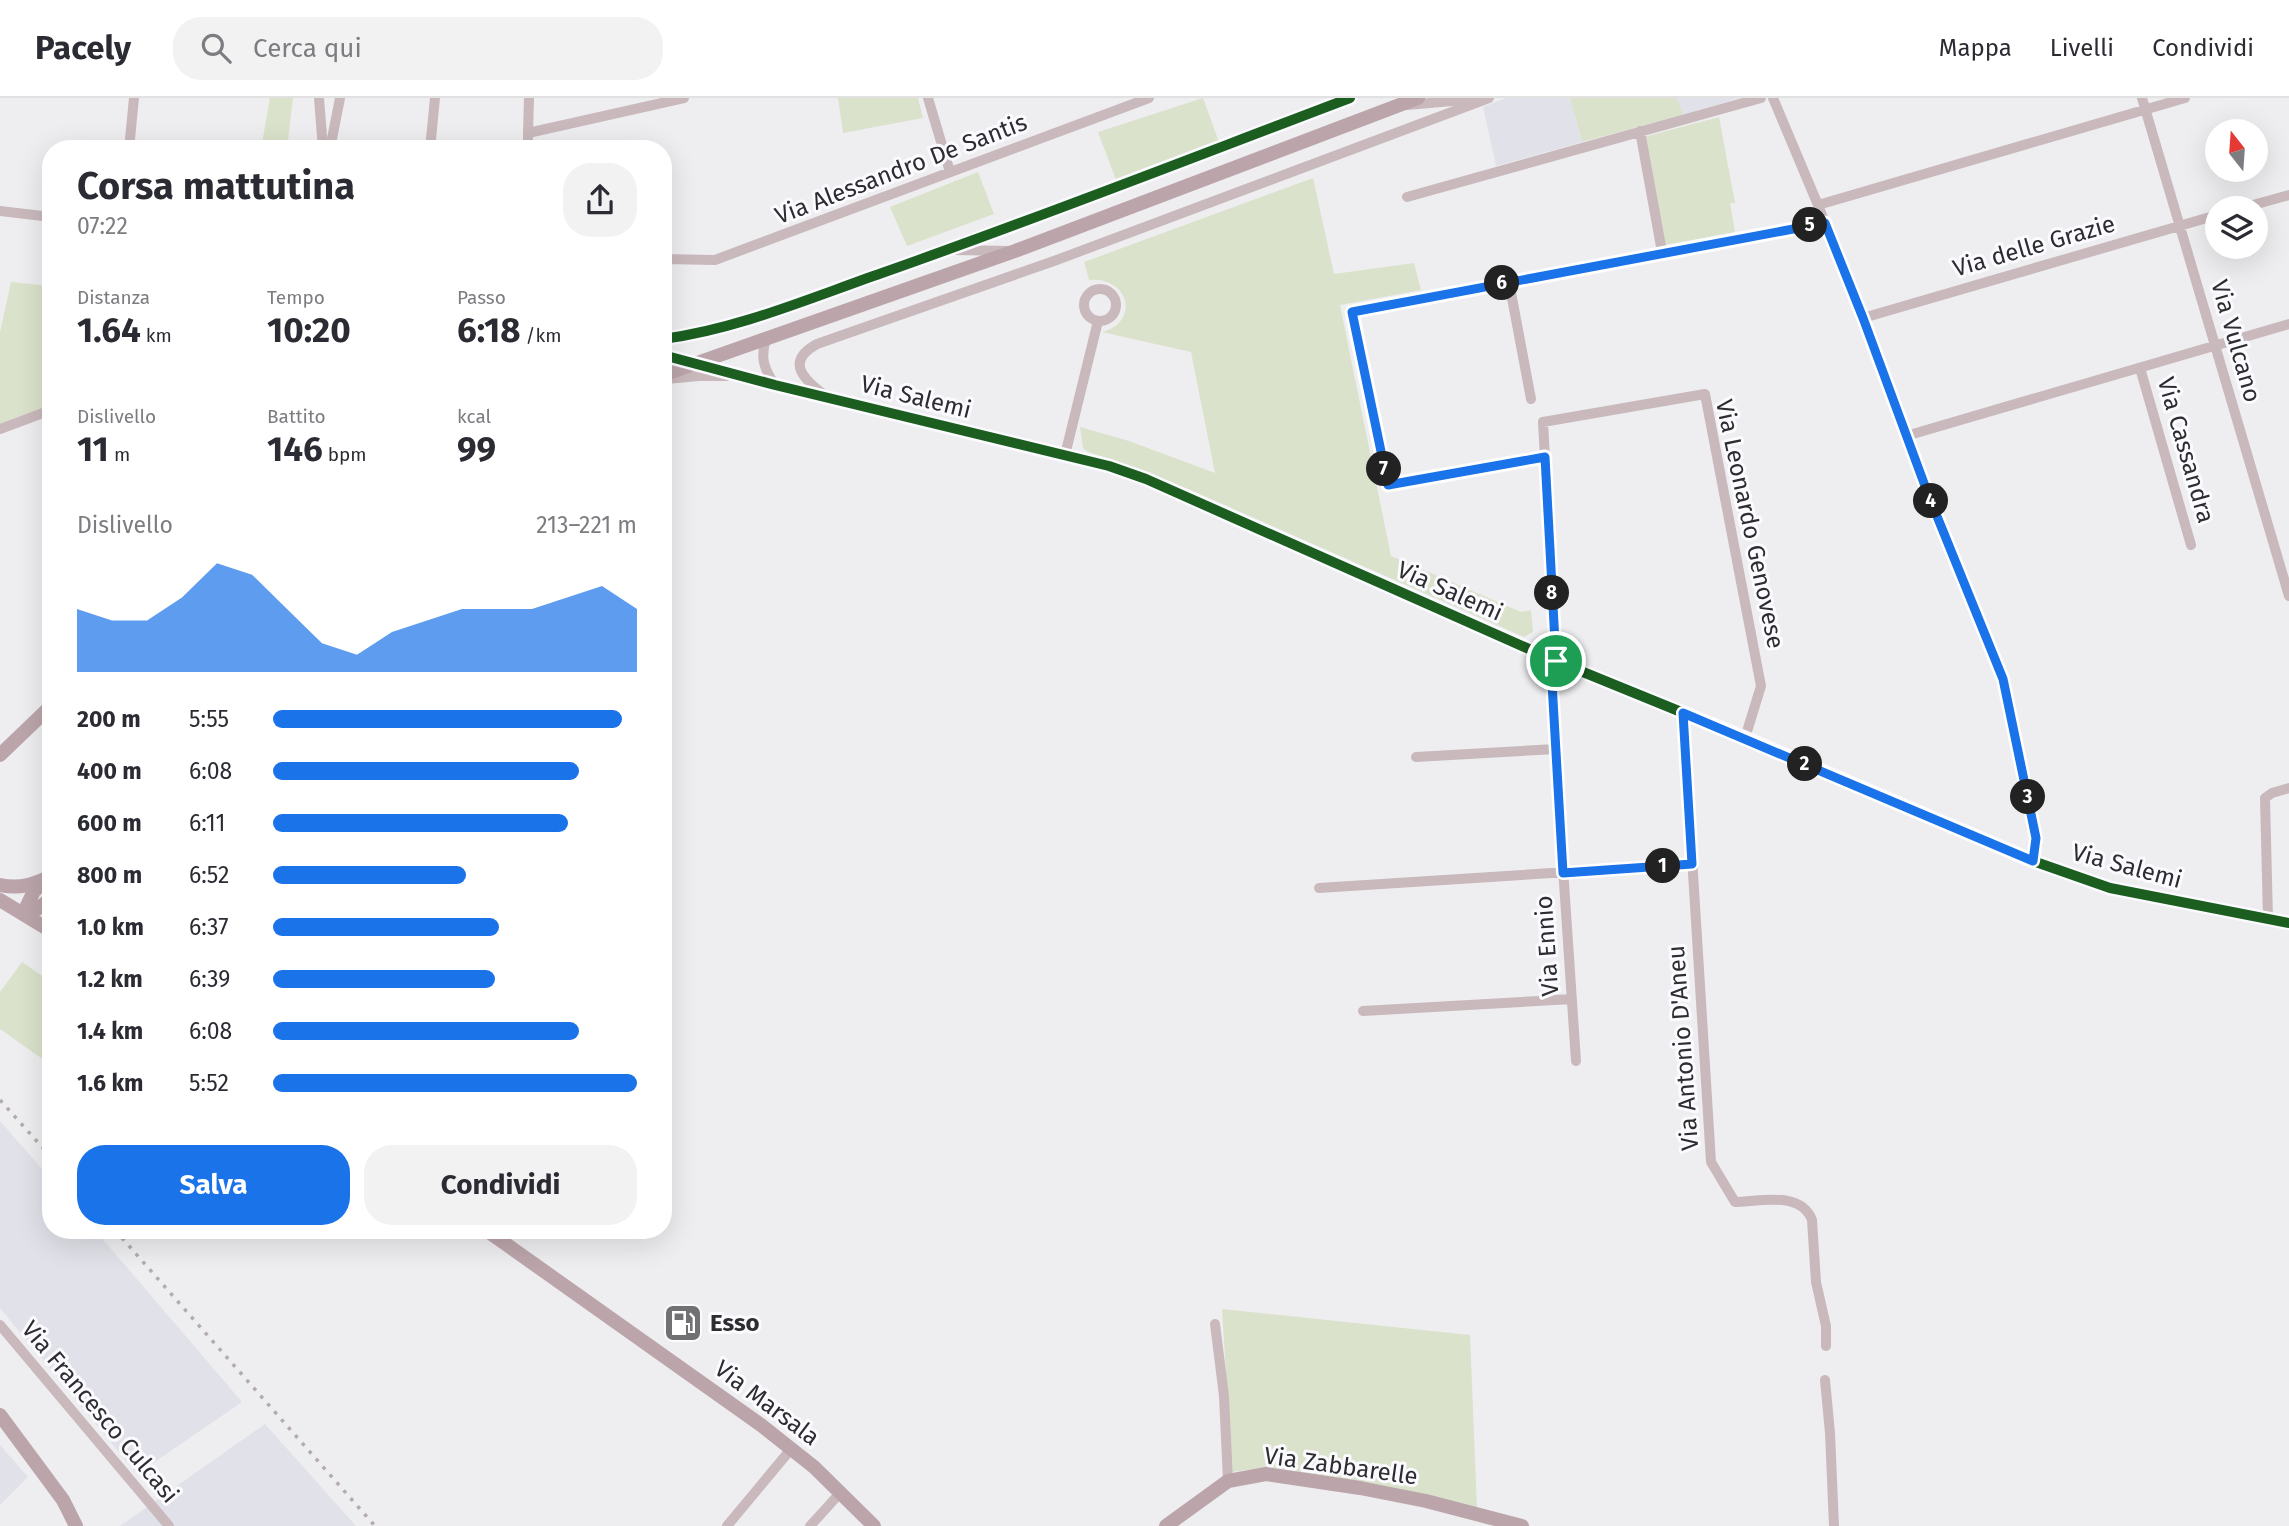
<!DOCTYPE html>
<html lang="it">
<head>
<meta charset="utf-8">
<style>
  :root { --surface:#fff; --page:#f2f2f3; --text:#2b2b33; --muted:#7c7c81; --line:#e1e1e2; --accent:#1a73e8 }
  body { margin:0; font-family:"Fira Sans",sans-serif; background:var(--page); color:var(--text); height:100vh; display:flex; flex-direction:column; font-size:26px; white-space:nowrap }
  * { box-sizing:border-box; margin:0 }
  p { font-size:23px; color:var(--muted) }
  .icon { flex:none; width:38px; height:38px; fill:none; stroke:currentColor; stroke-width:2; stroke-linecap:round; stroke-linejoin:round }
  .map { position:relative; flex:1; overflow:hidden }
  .panel { position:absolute; left:42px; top:42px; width:630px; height:1099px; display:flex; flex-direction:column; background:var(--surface); border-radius:28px; box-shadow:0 7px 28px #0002 }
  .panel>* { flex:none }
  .needle { width:46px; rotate:343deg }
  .buttons { position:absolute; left:2205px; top:21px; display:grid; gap:14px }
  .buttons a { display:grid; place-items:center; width:63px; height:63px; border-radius:50%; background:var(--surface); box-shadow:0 7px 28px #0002; font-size:35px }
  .pin { position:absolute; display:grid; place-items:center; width:60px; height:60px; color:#fff; margin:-30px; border:4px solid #fff; border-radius:50%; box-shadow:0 2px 7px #0007 }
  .km { position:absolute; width:35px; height:35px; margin:-18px; border-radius:50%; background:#222; color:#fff; font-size:19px; line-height:35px; text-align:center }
  .round { display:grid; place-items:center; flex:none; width:74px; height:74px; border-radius:28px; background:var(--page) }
  .overview { display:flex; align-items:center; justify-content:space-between; height:119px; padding:0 35px }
  h1 { font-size:38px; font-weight:700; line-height:52px }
  .stats { display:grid; grid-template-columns:repeat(3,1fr); gap:10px; height:119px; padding:7px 35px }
  .stats div { display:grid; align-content:center }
  .stats b { font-size:35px; font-weight:700 }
  .stats small { font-size:19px; font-weight:400 }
  .stats p { font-size:19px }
  .chart { height:196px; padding:14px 35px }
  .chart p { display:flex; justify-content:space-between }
  .chart svg { width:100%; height:126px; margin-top:7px; fill:var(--accent); opacity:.7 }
  .action { display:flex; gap:14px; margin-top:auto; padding:14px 35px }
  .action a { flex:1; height:80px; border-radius:28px; background:var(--accent); color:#fff; font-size:28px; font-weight:700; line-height:80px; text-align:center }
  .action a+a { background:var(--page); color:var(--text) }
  ul { padding:0 35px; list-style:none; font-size:23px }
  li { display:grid; grid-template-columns:112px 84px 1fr; align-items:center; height:52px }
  li i { height:18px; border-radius:9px; background:var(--accent) }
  header { display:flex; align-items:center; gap:42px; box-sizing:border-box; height:98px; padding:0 35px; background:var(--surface); border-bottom:2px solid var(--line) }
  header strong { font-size:33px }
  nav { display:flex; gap:38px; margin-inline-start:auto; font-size:24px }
  .search { width:490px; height:63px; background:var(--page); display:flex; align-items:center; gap:18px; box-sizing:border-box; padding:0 24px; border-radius:28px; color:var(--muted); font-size:26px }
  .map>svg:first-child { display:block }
  .built { fill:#e1e1e9 }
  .green { fill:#dae2cb }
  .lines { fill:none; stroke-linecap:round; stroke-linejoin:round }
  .minor { stroke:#c9b9bd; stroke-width:10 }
  .major { stroke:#bba5ab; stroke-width:14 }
  .rail { stroke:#b5aaae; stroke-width:3.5; stroke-dasharray:3.5 7; stroke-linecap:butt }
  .cycleway-casing { stroke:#fafaff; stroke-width:15 }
  .cycleway { stroke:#1b5e20; stroke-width:10 }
  .route-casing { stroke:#fff; stroke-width:14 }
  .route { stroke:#1a73e8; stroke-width:9 }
  .labels { text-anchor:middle; stroke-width:6; stroke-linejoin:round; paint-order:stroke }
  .street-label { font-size:24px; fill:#2d2d2f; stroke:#fafaff }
  .poi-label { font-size:24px; font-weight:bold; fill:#2d2d2f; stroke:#fafaff; text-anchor:start }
</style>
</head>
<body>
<header>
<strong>Pacely</strong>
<div class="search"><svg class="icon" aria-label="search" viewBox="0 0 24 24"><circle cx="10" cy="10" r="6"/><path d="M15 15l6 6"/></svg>Cerca qui</div>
<nav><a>Mappa</a><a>Livelli</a><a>Condividi</a></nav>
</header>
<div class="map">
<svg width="2289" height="1428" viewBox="0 0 2289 1428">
  <rect width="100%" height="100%" fill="#eeeef0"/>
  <path class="built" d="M1506,0H1570L1582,44L1496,68L1483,9Z
    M1677,0H1740L1683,17Z
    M0,1023L51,1081V1132H95L242,1304L137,1376L0,1210Z
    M265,1326L356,1428H120Z
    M0,1347L28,1379L0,1407Z"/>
  <path class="green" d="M270,0H293L287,51H261Z
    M838,0H918L923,20L843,35Z
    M1203,0L1219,44L1116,82L1098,34Z
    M1570,0H1677L1683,17L1582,44Z
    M1719,19L1735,105H1730L1735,134L1665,147L1644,39Z
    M978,74L994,116L907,148L890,109Z
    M1313,80L1334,176L1414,165L1421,192L1340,207L1391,458L1521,514L1531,512L1533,534L1524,539L1186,390L1122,365L1088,354L1083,350L1080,329L1129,343L1215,375L1191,254L1102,234C1140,224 1130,179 1089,182L1084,164Z
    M11,184L51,188V307L0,326V234Z
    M22,864L51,884V967L0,931V894Z
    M1222,1211L1470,1237L1477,1411L1349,1383L1269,1369L1232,1374Z"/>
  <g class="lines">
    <path class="minor" d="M319,0L323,51
      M928,0L950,74
      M1773,0L1818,107L1863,220L1928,396L2003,581L2036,740L2033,763
      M2142,0L2289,498
      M1407,7L1475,1
      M1640,33L1662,154
      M528,35L529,0
      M129,51L134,0
      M330,51L340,0
      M430,51L435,0
      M528,51V35L684,0
      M1407,99L1761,0
      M1818,107L2185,0
      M2242,110L2289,97
      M0,113L51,119
      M955,152L1009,153
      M663,161L715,162L1149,0
      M1509,184L1531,301
      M1084 207a16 16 0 1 1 32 0a16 16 0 1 1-32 0Z
      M1863,220L2217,117
      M663,241C738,231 810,200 882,175C1039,120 1194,59 1350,0
      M766,241C760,260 764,271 775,287
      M663,257L775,287L1109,368L1146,381L1556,563L1745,640L2033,763L2110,790L2289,825
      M2140,270L2191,447
      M666,281L699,278H727
      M823,296C802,280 786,263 817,246L1054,163L1489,0
      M0,331L51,312
      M1906,338L2289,226
      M1065,357L1098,223
      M1545,359L1388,387L1352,214L1825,125
      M1683,615L1711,1064L1735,1104C1761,1103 1801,1093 1812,1122L1816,1184L1826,1228V1248
      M1416,659L1555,651
      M1319,790L1692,766
      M2268,821L2265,700L2272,695L2289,690
      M1363,913L1572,901
      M1576,963L1555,651L1552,585L1556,563L1543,324L1705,296L1761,588L1745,640
      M1215,1226L1224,1298L1228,1383
      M0,1227L169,1428
      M1825,1282L1830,1335L1834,1428
      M727,1428L791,1351
      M810,1428L841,1394"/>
    <path class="major" d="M663,277L1015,153L1418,0
      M0,657L51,608
      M0,787C20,791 33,787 51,778
      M0,802L51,833
      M23,816L34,793L45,783
      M23,816L37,811L51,801
      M486,1132L761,1327L814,1369L874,1428
      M0,1317L63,1402L76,1428
      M1166,1428L1228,1383L1266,1376L1360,1390L1426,1403L1522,1428"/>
    <path class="rail" d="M0,1002L51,1059
      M115,1132L375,1428"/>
    <defs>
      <path id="cycleway" d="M663,241C738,231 810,200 882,175C1039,120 1194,59 1350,0
        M663,257L775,287L1109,368L1146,381L1556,563L1745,640L2033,763L2110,790L2289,825
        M1545,359L1388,387L1352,214L1825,125"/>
    </defs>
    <use href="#cycleway" class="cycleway-casing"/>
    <use href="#cycleway" class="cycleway"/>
  </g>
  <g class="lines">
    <defs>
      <path id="route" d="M1825,125L1863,220L1928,396L2003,581L2036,740L2033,763L1683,615L1692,766L1563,775L1552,585L1556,563L1545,359L1388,387L1352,214Z"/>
    </defs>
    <use href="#route" class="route-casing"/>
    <use href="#route" class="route"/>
  </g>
  <defs>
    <symbol id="fuel-square" viewBox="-11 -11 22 22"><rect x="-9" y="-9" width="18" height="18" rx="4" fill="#717173" stroke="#fafaff"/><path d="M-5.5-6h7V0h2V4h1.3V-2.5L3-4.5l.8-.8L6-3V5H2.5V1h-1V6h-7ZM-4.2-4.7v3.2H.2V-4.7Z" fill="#fff"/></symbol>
  </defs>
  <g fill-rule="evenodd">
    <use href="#fuel-square" x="661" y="1203" width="44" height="44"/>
  </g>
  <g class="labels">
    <g class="street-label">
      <text transform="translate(901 71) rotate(-21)" y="8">Via Alessandro De Santis</text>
      <text transform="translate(2034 148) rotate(-16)" y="8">Via delle Grazie</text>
      <text transform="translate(2236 243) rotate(74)" y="8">Via Vulcano</text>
      <text transform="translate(916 299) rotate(14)" y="8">Via Salemi</text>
      <text transform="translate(2186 352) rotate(74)" y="8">Via Cassandra</text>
      <text transform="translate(1750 426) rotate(78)" y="8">Via Leonardo Genovese</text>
      <text transform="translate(1450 493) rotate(24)" y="8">Via Salemi</text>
      <text transform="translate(2127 768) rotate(15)" y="8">Via Salemi</text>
      <text transform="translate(1547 848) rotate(-94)" y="8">Via Ennio</text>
      <text transform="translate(1683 950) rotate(-94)" y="8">Via Antonio D'Aneu</text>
      <text transform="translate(767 1305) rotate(37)" y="8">Via Marsala</text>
      <text transform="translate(100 1314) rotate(50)" y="8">Via Francesco Culcasi</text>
      <text transform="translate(1341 1368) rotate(8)" y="8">Via Zabbarelle</text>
    </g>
    <g class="poi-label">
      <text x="710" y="1233">Esso</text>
    </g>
  </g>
</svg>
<div class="buttons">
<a><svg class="needle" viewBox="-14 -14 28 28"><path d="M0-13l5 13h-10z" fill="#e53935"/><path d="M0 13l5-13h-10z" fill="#7c7c81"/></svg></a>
<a><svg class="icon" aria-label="layers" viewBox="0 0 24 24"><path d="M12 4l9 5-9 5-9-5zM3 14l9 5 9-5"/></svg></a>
</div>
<div class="pin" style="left:1556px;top:563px;background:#1e9e55"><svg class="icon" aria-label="arrive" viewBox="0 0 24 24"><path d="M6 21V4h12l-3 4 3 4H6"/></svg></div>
<b class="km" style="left:1663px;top:768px">1</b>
<b class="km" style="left:1805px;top:666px">2</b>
<b class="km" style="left:2028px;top:699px">3</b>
<b class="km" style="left:1931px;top:403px">4</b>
<b class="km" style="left:1810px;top:127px">5</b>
<b class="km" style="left:1502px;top:185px">6</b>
<b class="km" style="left:1384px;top:371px">7</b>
<b class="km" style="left:1552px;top:495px">8</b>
<section class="panel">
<div class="overview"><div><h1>Corsa mattutina</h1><p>07:22</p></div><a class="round"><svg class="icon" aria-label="share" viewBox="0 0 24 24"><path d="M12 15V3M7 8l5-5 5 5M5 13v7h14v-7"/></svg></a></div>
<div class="stats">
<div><p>Distanza</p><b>1.64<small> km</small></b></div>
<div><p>Tempo</p><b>10:20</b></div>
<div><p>Passo</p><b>6:18<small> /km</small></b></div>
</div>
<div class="stats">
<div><p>Dislivello</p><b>11<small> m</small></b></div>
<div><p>Battito</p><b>146<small> bpm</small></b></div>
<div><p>kcal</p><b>99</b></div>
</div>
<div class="chart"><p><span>Dislivello</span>213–221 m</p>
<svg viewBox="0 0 160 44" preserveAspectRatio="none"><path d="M0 44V22L10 26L20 26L30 18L40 6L50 10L60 22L70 34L80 38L90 30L100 26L110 22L120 22L130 22L140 18L150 14L160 22V44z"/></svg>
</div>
<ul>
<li><b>200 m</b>5:55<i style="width:96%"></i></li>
<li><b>400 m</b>6:08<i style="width:84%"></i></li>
<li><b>600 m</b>6:11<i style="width:81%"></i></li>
<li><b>800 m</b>6:52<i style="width:53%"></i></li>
<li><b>1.0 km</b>6:37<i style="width:62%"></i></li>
<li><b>1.2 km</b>6:39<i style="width:61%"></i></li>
<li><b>1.4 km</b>6:08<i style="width:84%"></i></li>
<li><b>1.6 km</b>5:52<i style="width:100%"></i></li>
</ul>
<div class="action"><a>Salva</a><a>Condividi</a></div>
</section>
</div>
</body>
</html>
